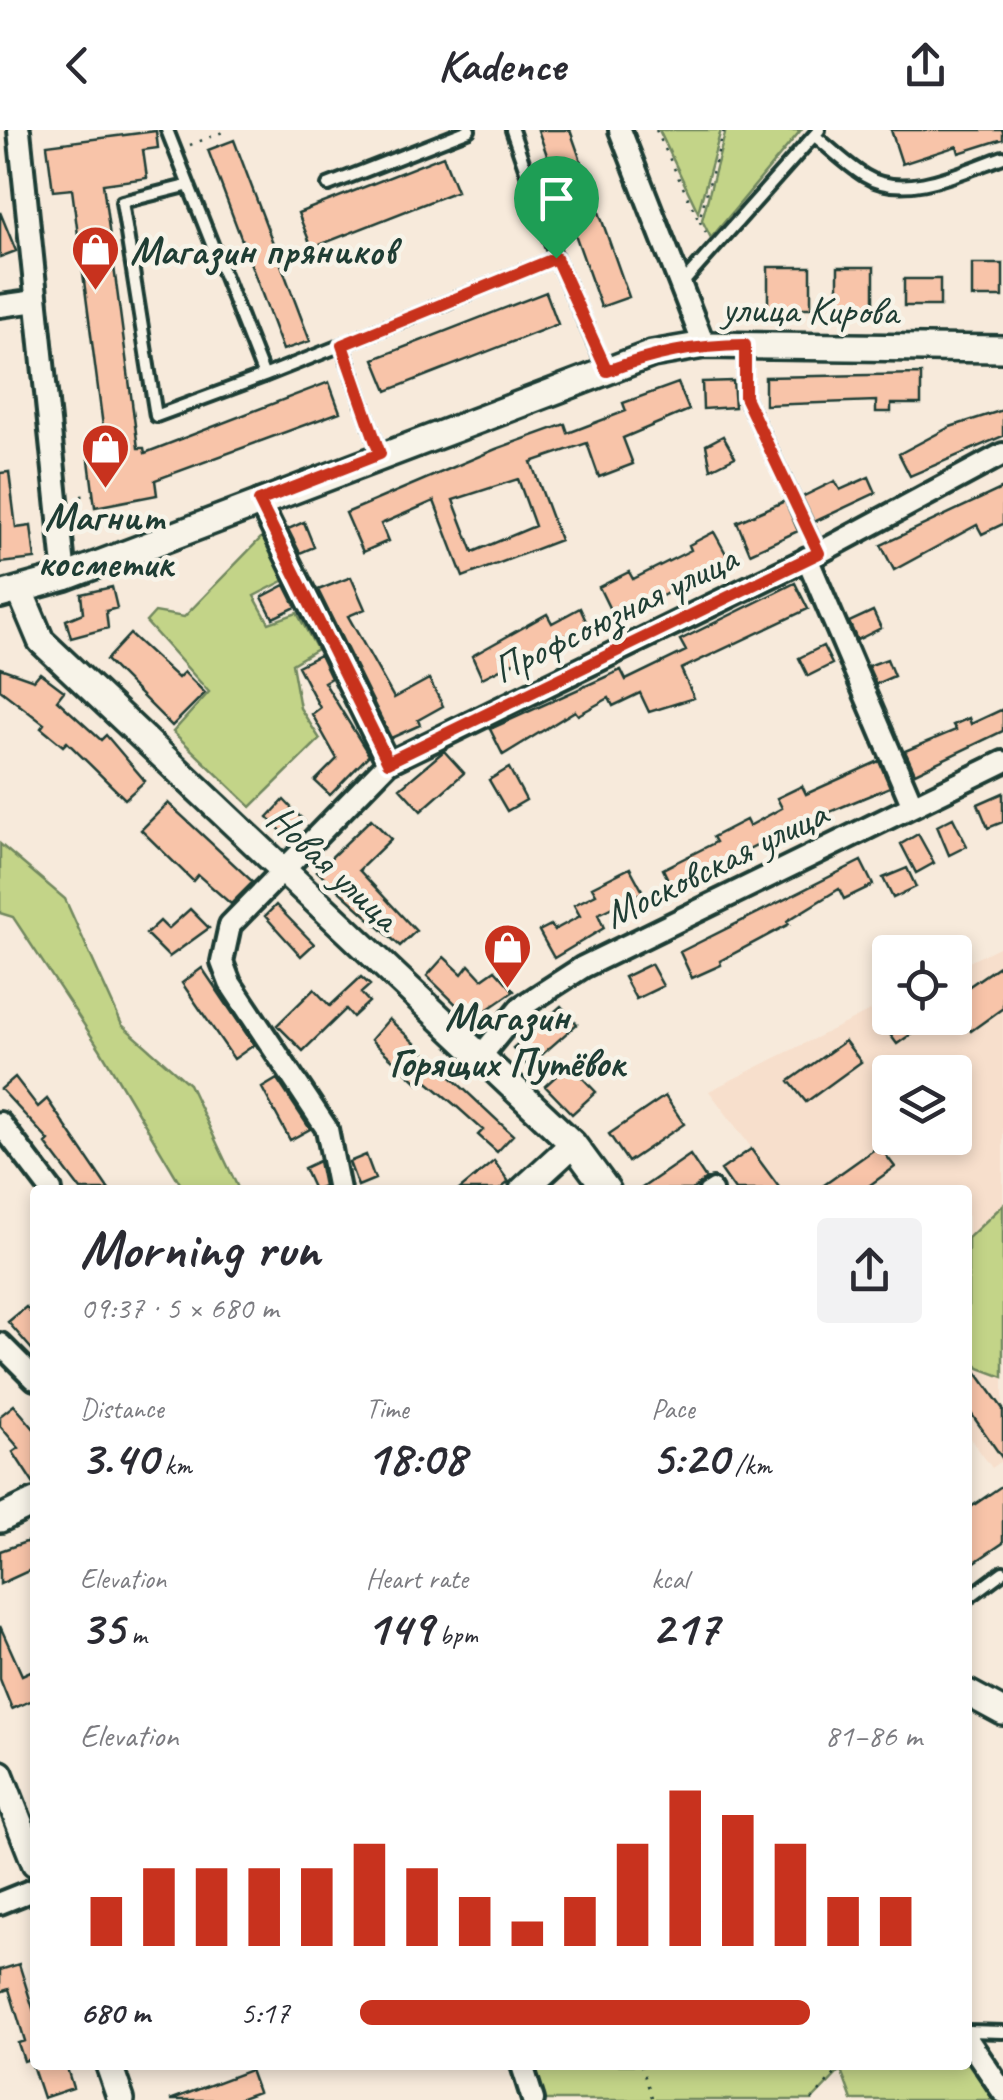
<!DOCTYPE html>
<html lang="en">
<head>
<meta charset="utf-8">
<style>
  :root { --surface:#fff; --page:#f2f2f3; --text:#2b2b33; --muted:#7c7c81; --accent:#c8321e }
  body { margin:0; font-family:Caveat,sans-serif; background:var(--page); color:var(--text); height:100vh; display:flex; flex-direction:column; font-size:38px; white-space:nowrap }
  * { box-sizing:border-box; margin:0 }
  p { font-size:32px; color:var(--muted) }
  .icon { flex:none; width:55px; height:55px; fill:none; stroke:currentColor; stroke-width:2; stroke-linecap:round; stroke-linejoin:round }
  .map { position:relative; flex:1; overflow:hidden }
  .panel { position:absolute; left:30px; top:1055px; width:942px; height:885px; display:flex; flex-direction:column; background:var(--surface); border-radius:10px; box-shadow:0 5px 15px #0003 }
  .panel>* { flex:none }
  .fabs { position:absolute; left:872px; top:805px; display:grid; gap:20px }
  .fabs a { display:grid; place-items:center; width:100px; height:100px; border-radius:10px; background:var(--surface); box-shadow:0 5px 15px #0003; font-size:50px }
  .pin { position:absolute; display:grid; place-items:center; width:85px; height:85px; color:#fff; margin:-102px -42px; border-radius:50% 50% 50% 0; rotate:-45deg; box-shadow:0 0 10px #0007 }
  .pin .icon { rotate:45deg }
  .round { display:grid; place-items:center; flex:none; width:105px; height:105px; border-radius:10px; background:var(--page) }
  .summary { display:flex; align-items:center; justify-content:space-between; height:170px; padding:0 50px }
  h1 { font-size:55px; font-weight:700; line-height:75px }
  .metrics { display:grid; grid-template-columns:repeat(3,1fr); gap:15px; height:170px; padding:10px 50px }
  .metrics div { display:grid; align-content:center }
  .metrics b { font-size:50px; font-weight:700 }
  .metrics small { font-size:28px; font-weight:400 }
  .metrics p { font-size:28px }
  .chart { height:280px; padding:20px 50px }
  .chart p { display:flex; justify-content:space-between }
  .chart svg { width:100%; height:180px; margin-top:10px; stroke:var(--accent); stroke-width:6 }
  ul { padding:0 50px; list-style:none; font-size:32px }
  li { display:grid; grid-template-columns:160px 120px 1fr; align-items:center; height:75px }
  li i { height:25px; border-radius:12px; background:var(--accent) }
  header { display:flex; justify-content:space-between; align-items:center; height:130px; padding:0 50px; background:var(--surface); font-size:45px; font-weight:700 }
  .map>svg:first-child { display:block }
  .built { fill:#f7dfcc; fill-rule:evenodd }
  .green { fill:#c3d488; stroke:#71885e; stroke-width:2.5 }
  .building { fill:#f8c4a9; stroke:#1f3d34; stroke-width:2.5; fill-rule:evenodd }
  .lines { fill:none; stroke-linecap:round; stroke-linejoin:round }
  .service-casing { stroke:#1f3d34; stroke-width:18 }
  .minor-casing { stroke:#1f3d34; stroke-width:28 }
  .tertiary-casing { stroke:#1f3d34; stroke-width:32 }
  .path { stroke:#1f3d34; stroke-width:2.5; stroke-dasharray:2.5 8; stroke-linecap:butt }
  .service { stroke:#f7f3e8; stroke-width:10 }
  .minor { stroke:#f7f3e8; stroke-width:20 }
  .tertiary { stroke:#f7f3e8; stroke-width:25 }
  .route-casing { stroke:#fff; stroke-width:20 }
  .route { stroke:#c8321e; stroke-width:12 }
  .labels { text-anchor:middle; stroke-width:9; stroke-linejoin:round; paint-order:stroke }
  .poi-label { font-size:40px; font-weight:bold; fill:#1f3d34; stroke:#f7f3e8 }
  .street-label { font-size:40px; fill:#1f3d34; stroke:#f7f3e8 }
</style>
</head>
<body>
<header><svg class="icon" aria-label="back" viewBox="0 0 24 24"><path d="M15 5l-7 7 7 7"/></svg>Kadence<svg class="icon" aria-label="share" viewBox="0 0 24 24"><path d="M12 15V3M7 8l5-5 5 5M5 13v7h14v-7"/></svg></header>
<div class="map">
<svg width="1003" height="1970" viewBox="0 0 1003 1970">
  <rect width="100%" height="100%" fill="#f7eadb"/>
  <filter id="ink" filterUnits="userSpaceOnUse"><feTurbulence type="fractalNoise" baseFrequency=".01" numOctaves="2"/><feDisplacementMap in="SourceGraphic" scale="20" xChannelSelector="R" yChannelSelector="G"/><feConvolveMatrix kernelMatrix="1 2 1 2 8 2 1 2 1" color-interpolation-filters="sRGB"/></filter>
  <g filter="url(#ink)">
    <path class="built" d="M1003,815V1330L992,1338L968,1305V1060H783L709,961L890,871V888H955V839ZM890,942H955V1008H890Z"/>
    <path class="green" d="M659,0H721L698,82Z
      M726,0H801L711,108L702,90Z
      M263,406L285,450L254,466L269,493L297,483L317,519L292,534L300,578L320,609L251,677L173,602L209,562L146,492L155,482L184,487Z
      M0,714L65,769L122,895L189,954L239,1060H184L100,919L13,787L0,783Z
      M1003,1075V1247L979,1238L968,1222V1108Z
      M968,1933L1000,1970H852L841,1940L812,1970H541L530,1935Z"/>
    <path class="building" d="M538,0H570L629,167L601,177Z
      M891,0H1003V9L959,23L957,16L902,34Z
      M156,1L158,18L143,20L147,48L103,54L138,318H144L145,323L329,252L340,282L155,350L157,365L95,377L87,315L99,314L104,304L72,59L53,61L47,15Z
      M234,10L310,211L283,220L208,20Z
      M443,26L457,61L312,118L298,83Z
      M0,82L16,121L0,127Z
      M972,134H1003V167H972Z
      M768,137H811V178H768Z
      M838,137H874V178H838Z
      M904,149H940V176H904Z
      M546,162L558,194L387,261L374,229Z
      M921,244V274H891V282H876V271L765,275V247Z
      M733,251L735,277L703,279L702,252Z
      M678,253L689,280L623,308L633,334L599,347L587,313L531,332L560,410L463,447L434,371L381,394L388,411L363,422L346,383L496,319L565,294L568,303L626,281L623,273ZM518,349L535,396L473,422L453,370Z
      M1003,280V306L910,346L899,324L950,297Z
      M723,306L735,327L711,339L706,315Z
      M9,342L16,398L31,396L35,429L0,433V343Z
      M869,347L876,363L814,392L802,367L835,351L840,360Z
      M1003,358V394L982,404L977,395L894,440L881,415Z
      M785,371L798,401L750,423L737,392Z
      M304,392L314,417L300,423L288,399Z
      M714,402L730,431L615,490L599,457L629,442L633,449L691,420L689,415Z
      M351,447L365,479L348,486L394,568L429,549L443,576L418,590L420,595L391,608L318,460Z
      M795,453L808,479L681,539L694,568L649,582L640,563L613,576L609,568L578,585L575,581L503,625L490,599L621,540L626,550L686,521L680,510Z
      M285,455L296,477L273,488L262,467Z
      M112,457L117,478L106,481L108,498L71,508L66,490L83,483L81,464Z
      M580,478L591,502L572,512L568,505L482,548L472,526L547,484L552,493Z
      M873,481L881,498L857,510L849,492Z
      M130,504L178,548L184,542L205,563L172,596L106,530Z
      M823,516L832,534L808,546L799,528Z
      M320,525L331,548L324,552L369,625L330,665L315,651L337,629L312,584L320,578L298,536Z
      M887,529L894,546L876,554L868,536Z
      M0,538L34,550L40,543L64,561L57,570L101,610L106,605L145,651L125,669L67,612L63,616L41,598L44,594L0,560Z
      M1003,579V601L915,643L905,621L956,600L953,595L969,588L971,594Z
      M444,621L464,643L421,681L400,658Z
      M879,631L890,657L786,700L705,741L708,746L674,762L663,739L716,712L713,707L746,690L749,696L782,678L777,668L802,656L806,664Z
      M509,638L526,670L507,681L489,650Z
      M1003,663V692L988,698L978,674Z
      M284,670L304,691L287,707L268,687Z
      M168,673L253,752L231,774L198,745L193,751L141,700Z
      M953,688L967,716L949,725L937,696Z
      M371,689L391,709L359,740L416,801L400,816L317,741Z
      M918,704L934,733L916,743L901,714Z
      M861,731L873,755L844,769L839,759L787,791L789,794L720,831L721,835L692,848L680,822Z
      M630,738L643,762L598,784L604,798L554,828L539,801L551,795L554,800L580,786L574,775L596,764L592,757Z
      M907,738L916,757L893,768L883,748Z
      M276,775L314,814L301,826L265,786Z
      M190,779L209,798L169,827L146,804L160,791L168,799Z
      M444,827L462,844L469,835L482,849L495,840L514,861L472,890L427,846Z
      M1003,833V878L971,901L955,879V866Z
      M651,834L663,856L636,869L624,847Z
      M202,838L254,915L234,929L182,853Z
      M361,847L370,855L361,863L369,872L353,887L346,879L303,921L277,895L314,859L330,876Z
      M561,876L577,894L528,937L513,918Z
      M878,888H908L917,900L897,914Z
      M389,889L513,1005L497,1022L478,1005L483,1000L455,975L424,949L419,954L371,910Z
      M845,911L861,932L806,972L789,951Z
      M569,934L596,962L572,984L545,956Z
      M15,947L38,977L47,969L109,1060H81L46,1014L49,1011L1,959Z
      M277,949L310,999L290,1010L262,958Z
      M665,966L684,994L628,1032L609,1004Z
      M879,1016L895,1037L863,1060H817Z
      M751,1019L781,1060H735L721,1040Z
      M366,1025L375,1049L358,1056L349,1032Z
      M690,1025L706,1049L692,1060H639Z
      M319,1031L324,1056L314,1060L304,1038Z
      M494,1031L509,1052L499,1060H459Z
      M26,1177L35,1187V1223L8,1192Z
      M968,1230L1003,1279V1329L968,1279Z
      M14,1275L35,1300V1356L13,1322L19,1318L0,1296V1286Z
      M1003,1355V1413L975,1432L968,1421V1379Z
      M29,1411L35,1438L0,1454V1421Z
      M0,1496L22,1545L35,1539V1569L12,1579L0,1549Z
      M19,1834L35,1885L32,1934L30,1929L24,1931L18,1913L25,1911L9,1859L0,1862V1840Z
      M32,1935H66L73,1958L43,1968Z
      M250,1940L258,1962L236,1970H170Z"/>
    <g class="lines">
      <defs>
        <path id="service" d="M167,0L264,246L342,215L380,324
          M512,0L556,128
          M815,6C831,19 847,35 865,46C905,71 964,41 1003,27
          M328,55L469,0
          M186,56L122,72L156,286L264,246
          M681,155L819,0
          M342,215L556,128L606,240
          M745,216V267L819,422
          M705,1060L713,1055L716,1060
          M968,1468L1003,1442
          M968,1901L1003,1902"/>
        <path id="minor" d="M19,0L65,447
          M620,0L704,215
          M0,176L36,171
          M259,371L388,633
          M807,428L912,674
          M480,927L521,877L583,837L1003,632
          M0,993L51,1060
          M339,1060L327,999L230,853L222,832L230,795L388,633L819,423L1003,324
          M0,1214L35,1249
          M0,1773L35,1759
          M968,1910L1003,1962
          M522,1935L533,1970"/>
        <path id="tertiary" d="M20,461L41,511L573,1014L607,1060
          M0,465L65,447L652,224L704,215L1003,219
          M523,1060L573,1014
          M0,1389L35,1372
          M968,1563L1003,1582
          M0,1644L35,1733
          M109,1935L121,1970"/>
      </defs>
      <use href="#service" class="service-casing"/>
      <use href="#minor" class="minor-casing"/>
      <use href="#tertiary" class="tertiary-casing"/>
      <path class="path" d="M656,0L698,89
        M190,15L228,0
        M706,103L699,90L724,0
        M81,366L93,365
        M968,1624V1618
        M641,1935L653,1970
        M812,1970L843,1935"/>
      <use href="#service" class="service"/>
      <use href="#minor" class="minor"/>
      <use href="#tertiary" class="tertiary"/>
    </g>
  </g>
  <g class="lines" filter="url(#ink)">
    <defs>
      <path id="route" d="M556,128L607,241C653,224 695,215 745,215V267L819,423L388,632L259,371L380,324L342,215Z"/>
    </defs>
    <use href="#route" class="route-casing"/>
    <use href="#route" class="route"/>
  </g>
  <defs>
    <symbol id="shop-pin" viewBox="-11 -11 22 30"><path d="M0 17L-7.5 6A9.5 9.5 0 1 1 7.5 6Z" fill="#c8321e" stroke="#f7f3e8"/><path d="M-5-2.5h2.3a2.7 3.5 0 0 1 5.4 0H5L5.5 6h-11ZM-1.5-2.5h3a1.5 2.3 0 0 0-3 0Z" fill="#fff"/></symbol>
  </defs>
  <g fill-rule="evenodd">
    <use href="#shop-pin" x="68" y="92" width="55" height="75"/>
    <use href="#shop-pin" x="78" y="290" width="55" height="75"/>
    <use href="#shop-pin" x="480" y="790" width="55" height="75"/>
  </g>
  <g class="labels">
    <g class="poi-label">
      <text x="130" y="134" text-anchor="start">Магазин пряников</text>
      <text x="105" y="400">Магнит<tspan x="105" dy="46">косметик</tspan></text>
      <text x="507" y="900">Магазин<tspan x="507" dy="46">Горящих Путёвок</tspan></text>
    </g>
    <g class="street-label">
      <text transform="translate(810 179) rotate(1)" y="14">улица Кирова</text>
      <text transform="translate(614 483) rotate(-26)" y="14">Профсоюзная улица</text>
      <text transform="translate(715 733) rotate(-26)" y="14">Московская улица</text>
      <text transform="translate(334 737) rotate(43)" y="14">Новая улица</text>
    </g>
  </g>
</svg>
<div class="fabs">
<a><svg class="icon" aria-label="locate" viewBox="0 0 24 24"><circle cx="12" cy="12" r="6"/><path d="M12 2v4M12 18v4M2 12h4M18 12h4"/></svg></a>
<a><svg class="icon" aria-label="layers" viewBox="0 0 24 24"><path d="M12 4l9 5-9 5-9-5zM3 14l9 5 9-5"/></svg></a>
</div>
<div class="pin" style="left:556px;top:128px;background:#1e9e55"><svg class="icon" aria-label="arrive" viewBox="0 0 24 24"><path d="M6 21V4h12l-3 4 3 4H6"/></svg></div>
<section class="panel">
<div class="summary"><div><h1>Morning run</h1><p>09:37 · 5 × 680 m</p></div><a class="round"><svg class="icon" aria-label="share" viewBox="0 0 24 24"><path d="M12 15V3M7 8l5-5 5 5M5 13v7h14v-7"/></svg></a></div>
<div class="metrics">
<div><p>Distance</p><b>3.40<small> km</small></b></div>
<div><p>Time</p><b>18:08</b></div>
<div><p>Pace</p><b>5:20<small> /km</small></b></div>
</div>
<div class="metrics">
<div><p>Elevation</p><b>35<small> m</small></b></div>
<div><p>Heart rate</p><b>149<small> bpm</small></b></div>
<div><p>kcal</p><b>217</b></div>
</div>
<div class="chart"><p><span>Elevation</span>81–86 m</p>
<svg viewBox="0 0 160 44" preserveAspectRatio="none"><path d="M5 44V32M15 44V25M25 44V25M35 44V25M45 44V25M55 44V19M65 44V25M75 44V32M85 44V38M95 44V32M105 44V19M115 44V6M125 44V12M135 44V19M145 44V32M155 44V32"/></svg>
</div>
<ul>
<li><b>680 m</b>5:17<i style="width:80%"></i></li>
</ul>
</section>
</div>
</body>
</html>
